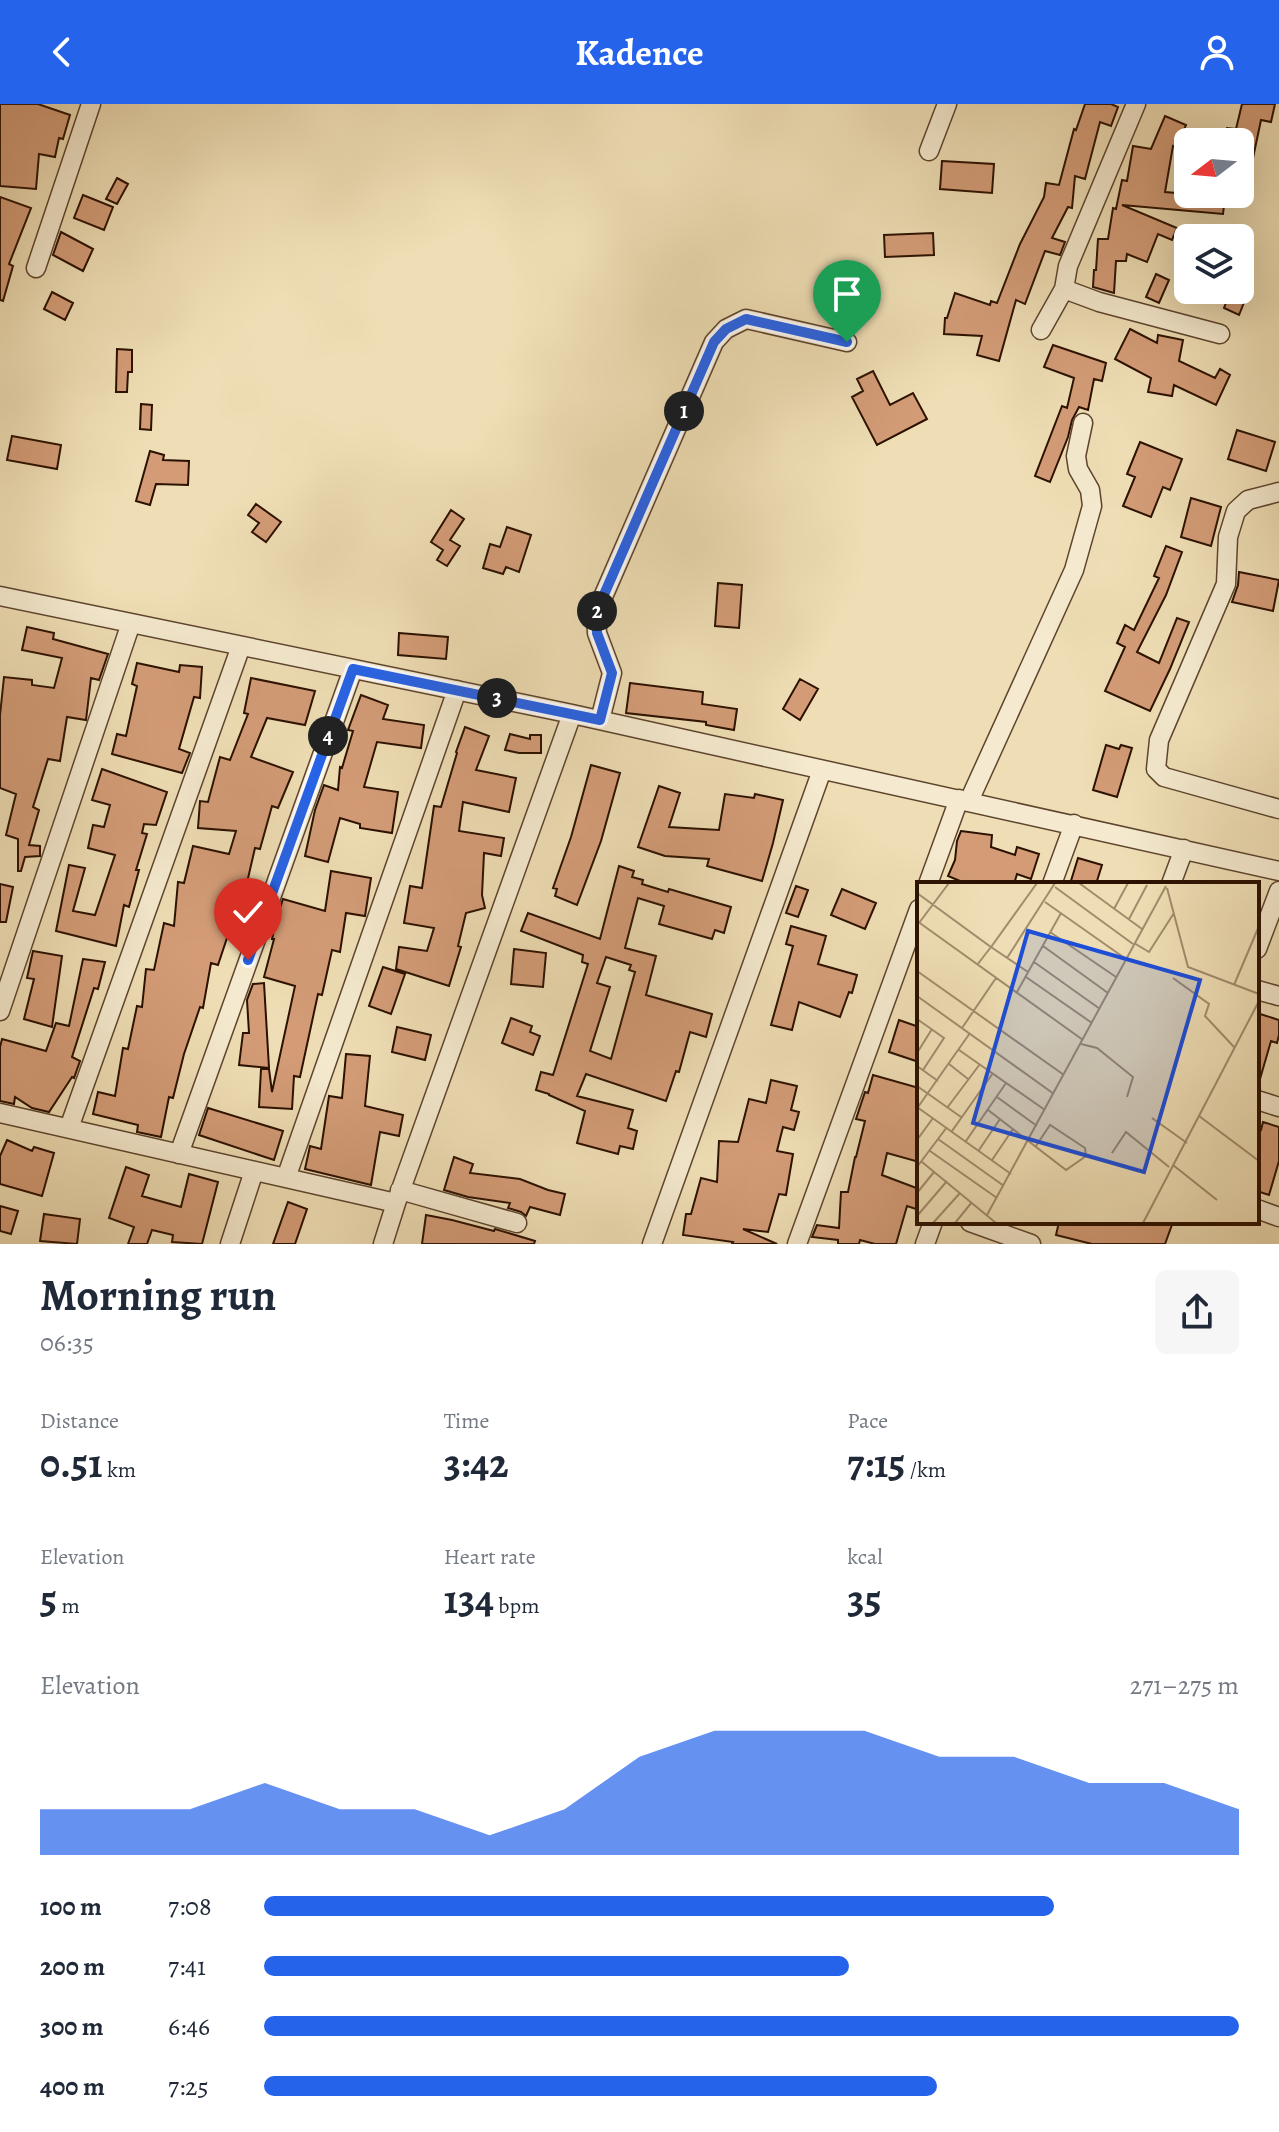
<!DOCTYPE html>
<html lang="en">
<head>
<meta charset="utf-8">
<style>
  :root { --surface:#fff; --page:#f6f6f7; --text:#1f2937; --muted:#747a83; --accent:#2563eb }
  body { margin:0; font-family:Alegreya,serif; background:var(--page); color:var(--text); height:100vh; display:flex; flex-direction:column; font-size:30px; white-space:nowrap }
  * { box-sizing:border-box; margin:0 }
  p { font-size:26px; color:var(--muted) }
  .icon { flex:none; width:44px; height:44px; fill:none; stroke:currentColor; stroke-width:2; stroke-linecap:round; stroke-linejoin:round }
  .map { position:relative; height:1140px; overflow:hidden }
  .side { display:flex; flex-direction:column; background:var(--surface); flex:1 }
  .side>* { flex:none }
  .needle { width:52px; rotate:254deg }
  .controls { position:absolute; left:1174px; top:24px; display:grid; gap:16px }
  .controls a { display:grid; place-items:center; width:80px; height:80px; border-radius:12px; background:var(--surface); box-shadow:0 8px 32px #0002; font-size:40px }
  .pin { position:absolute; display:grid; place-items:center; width:68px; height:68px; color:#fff; margin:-82px -34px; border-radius:50% 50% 50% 0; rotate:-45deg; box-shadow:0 0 8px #0007 }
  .pin .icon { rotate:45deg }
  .km { position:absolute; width:40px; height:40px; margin:-20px; border-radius:50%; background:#222; color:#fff; font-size:22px; line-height:40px; text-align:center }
  .round { display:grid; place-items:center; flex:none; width:84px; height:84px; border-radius:12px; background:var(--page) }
  .summary { display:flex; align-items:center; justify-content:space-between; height:136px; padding:0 40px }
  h1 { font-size:44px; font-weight:600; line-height:60px }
  .metrics { display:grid; grid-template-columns:repeat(3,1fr); gap:12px; height:136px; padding:8px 40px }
  .metrics div { display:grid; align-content:center }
  .metrics b { font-size:40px; font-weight:600 }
  .metrics small { font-size:22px; font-weight:400 }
  .metrics p { font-size:22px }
  .chart { height:224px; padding:16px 40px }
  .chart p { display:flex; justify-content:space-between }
  .chart svg { width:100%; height:144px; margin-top:8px; fill:var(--accent); opacity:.7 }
  ul { padding:0 40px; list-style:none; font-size:26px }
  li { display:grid; grid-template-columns:128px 96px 1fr; align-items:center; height:60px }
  li i { height:20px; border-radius:10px; background:var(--accent) }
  header { display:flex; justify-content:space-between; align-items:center; height:104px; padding:0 40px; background:var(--accent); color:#fff; font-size:36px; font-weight:600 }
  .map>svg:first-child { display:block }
  .building { fill:#d39c77; stroke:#2c1100; stroke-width:2; fill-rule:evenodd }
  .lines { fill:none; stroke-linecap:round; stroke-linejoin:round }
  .minor-casing { stroke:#5d442d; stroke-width:21 }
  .minor { stroke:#f5eacf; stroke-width:18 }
  .route-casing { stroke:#fff; stroke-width:16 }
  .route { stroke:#2563eb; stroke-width:10 }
  .inset-road { fill:none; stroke:#a18c6d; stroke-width:2 }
  .view { fill:#1d4ed8; fill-opacity:0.15; stroke:#1d4ed8; stroke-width:4 }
  .inset-edge { fill:none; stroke:#2c1100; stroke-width:4 }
</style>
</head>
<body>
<header><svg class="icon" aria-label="back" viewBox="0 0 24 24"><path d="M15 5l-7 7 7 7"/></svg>Kadence<svg class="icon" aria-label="person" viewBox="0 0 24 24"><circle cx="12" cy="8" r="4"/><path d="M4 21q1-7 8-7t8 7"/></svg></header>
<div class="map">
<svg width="1279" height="1140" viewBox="0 0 1279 1140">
  <rect width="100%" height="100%" fill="#efdeb5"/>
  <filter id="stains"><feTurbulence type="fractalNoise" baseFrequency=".0025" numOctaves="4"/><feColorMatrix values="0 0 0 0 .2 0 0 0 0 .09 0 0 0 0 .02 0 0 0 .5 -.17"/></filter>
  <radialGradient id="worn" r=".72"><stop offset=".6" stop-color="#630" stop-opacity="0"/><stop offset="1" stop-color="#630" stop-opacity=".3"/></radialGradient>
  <path class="building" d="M0,0H38L70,11L63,35L59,34L55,53L39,50L36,85L0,82Z
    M1085,0H1111L1118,3L1111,22L1100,18L1085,75L1075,72L1072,104L1068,103L1052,134L1065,138L1060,151L1045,147L1025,200L1016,196L999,257L977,251L982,232L944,230L945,214H947L955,189L990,201L991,197L997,199L1020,140L1044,93L1046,79L1059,81L1074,25L1076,26Z
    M1242,0H1275L1271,18L1261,16L1253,54L1240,51V38H1224L1227,24L1236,25Z
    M1165,12L1186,21L1176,44L1173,42L1165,88L1225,93L1223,110L1122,101L1177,124L1172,136L1158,130L1147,158L1127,150L1126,157H1116L1114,189L1093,183L1094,166H1096L1098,135H1108L1113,104L1116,105L1122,76L1127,77L1133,42L1151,45Z
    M942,57L994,60L992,89L940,85Z
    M117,74L128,80L117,100L106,95Z
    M83,91L113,103L104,126L74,114Z
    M0,93L31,104L9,160L13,162L3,197L0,196Z
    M61,128L93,145L83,167L53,151Z
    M933,129L934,151L885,153L884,131Z
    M1156,170L1169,176L1159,199L1146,193Z
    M1240,170L1253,176L1239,211L1224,204L1227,196L1206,186H1240Z
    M52,188L73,199L65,216L44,205Z
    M1130,225L1157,239L1158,231L1183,236L1179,257L1215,274L1220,265L1230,271L1216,301L1174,281L1172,292L1148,288L1151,274L1115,255Z
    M1053,241L1106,259L1102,277L1094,275L1088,306L1079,303L1072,316L1068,333L1050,378L1035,372L1062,302L1067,304L1074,274L1044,263Z
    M117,245L132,246V268H128L127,288H116Z
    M873,267L890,301L913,289L927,315L877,341L852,293L863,287L857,275Z
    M141,300L152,301L151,326L140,325Z
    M1237,326L1275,338L1266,367L1228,355Z
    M12,332L61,341L57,365L7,356Z
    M1140,338L1182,355L1170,386L1163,383L1151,413L1123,402L1135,373L1127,370Z
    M150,347L164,351L163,356L189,357L188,381L156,380L150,401L136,397Z
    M1191,394L1221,403L1211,442L1181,433Z
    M256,400L281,418L266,438L252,428L259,419L248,411Z
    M451,406L464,415L450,436L460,442L447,462L437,456L443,446L431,438Z
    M507,423L531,431L519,468L506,463L503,470L483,464L490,440L500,443Z
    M1166,442L1182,448L1166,491L1137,548L1159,559L1177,514L1189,518L1170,565L1150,607L1105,587L1125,543L1117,539L1125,521L1134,526L1159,474L1154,472Z
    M1239,468L1279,476L1273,507L1232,498L1238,481Z
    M718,479L742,481L739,524L715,522Z
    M27,523L54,529L53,535L108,550L99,576L91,574L86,616L67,613L60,657L48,655L33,703L39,706L29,741L40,742V752L25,753L21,767H18V735L6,731L16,690L0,684V611L4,573L32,576V581L54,584L62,554L22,546Z
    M399,529L448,533L446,555L398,551Z
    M137,559L179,568L180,561L202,563L200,594L194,593L179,645L190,649L182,669L112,650L117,630L126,632L137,582L132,580Z
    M251,574L315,587L305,621L267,614L251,653L293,668L278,704L272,702L260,745L255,744L246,783L240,781L233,829L229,828L218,861L211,859L203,904L200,903L184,950L173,994L169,993L161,1033L137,1028L138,1021L93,1010L98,988L115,992L123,944L128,945L137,902L142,903L146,865L154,866L164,819L174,822L178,778L184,779L193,742L229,750L236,727L198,724L200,697L208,698L220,653L230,656L248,610L244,609Z
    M800,575L818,585L800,616L783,605Z
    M630,579L703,588L702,600L737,605L734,626L706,621V618L626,609Z
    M361,591L388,601L383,615L424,621L421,644L377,638L364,683L398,688L392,729L360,724V720L340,714L328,758L305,752L315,706L324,681L338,686L340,663L342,664L353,627L348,626Z
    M465,623L489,632L476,666L516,674L509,708L463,698L459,727L504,734L501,752L484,749L482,791L485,804L466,809L458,842L461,843L449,882L396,865L399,843L427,847L434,824L404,819L410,782L422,784L434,702L441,703L457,649L456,648Z
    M510,630L530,635V631H541V649H519L505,646Z
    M1106,641L1119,645L1121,641L1132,644L1117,693L1093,686Z
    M591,661L620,669L601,737L577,801L555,792L557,785L553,784L571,733Z
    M102,665L167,688L156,721L144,720L142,729L147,730L136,766H139L129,803L124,801L116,842L56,827L69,761L85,764L73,807L95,811L115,751L88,744L93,721L104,723L110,701L92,696Z
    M659,682L680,689L669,723L719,726L725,690L754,694L755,690L783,696L773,739L762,777L707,762L709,755L665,752L638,743Z
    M961,727L992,731L991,743L1015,751L1017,743L1039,750L1031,775L1017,770L1014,780H967L948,772L955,756L957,737Z
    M1078,754L1102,761L1096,780H1070Z
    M619,762L634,767L632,773L643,776L642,780L668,788L669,785L731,803L724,829L715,826L712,835L659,820L664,802L638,794L625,844L656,852L646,891L712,910L706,933L690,928L679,968L676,967L666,997L586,970L577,992L633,1006L628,1024L637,1027L633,1045L620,1042L618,1050L577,1039L585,1007L549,991V990L536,986L541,968L553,971L588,860L582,858L583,851L521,827L528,809L600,835ZM606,853L631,861L629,866L635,868L611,955L590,947L610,883L597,879Z
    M331,767L371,774L365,812L346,809L340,848L332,846L322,891L318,890L300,973L294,972L292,1005L259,1003L261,965H269L272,988L295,882L264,873L274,835H272L277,813L283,795L325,807Z
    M0,780L13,783L6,818H0Z
    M796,782L808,786L798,813L786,809Z
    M842,785L876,799L865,825L831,811Z
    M791,822L826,832L818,860L857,871L852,889L849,888L840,913L799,898L792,926L771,921L793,842L786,840Z
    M514,845L546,849L543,883L511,880Z
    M33,847L62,852L52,923L24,915L34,875L27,874Z
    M83,855L105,858L98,885L94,884L72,953L80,957L74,974L72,973L49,1008L32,1004L15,993L14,1000L0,997V943L2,935L46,947L56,919L69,922Z
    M383,863L405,870L391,910L369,902Z
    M264,879L269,964L239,961L243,929H249L247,896L253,880Z
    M1257,909L1279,916V931L1277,939L1271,937L1260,975L1257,974Z
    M511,914L532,922L530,928L540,932L533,951L502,939Z
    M899,916L919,923V958L889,948Z
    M397,923L431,931L425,956L392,948Z
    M346,950L370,952L365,1002L403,1011L399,1032L380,1028L371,1081L305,1065L310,1042L321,1045L329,992L342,994Z
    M873,971L919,984V1058L887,1049L882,1071L919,1085V1097L916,1105L907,1102L896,1140H875L860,1136L859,1140H838V1136L812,1133L817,1121L839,1124L841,1088H848L855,1053H856L865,1017L856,1015L865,988L868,989Z
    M771,976L797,982L791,1006L799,1008L794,1026L783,1023L777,1047L793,1050L786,1091L779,1090L768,1128L743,1125L777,1140H732L733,1138L683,1131L686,1110H691L701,1074L717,1078L719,1037L738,1038L749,995L766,999Z
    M208,1004L283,1027L274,1056L199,1031Z
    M1263,1018L1279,1023V1057L1269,1091L1257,1087V1025L1261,1026Z
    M7,1036L32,1047L34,1043L54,1049L42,1092L0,1080V1052Z
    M454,1053L473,1060L470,1069L520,1075L548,1086L565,1090L560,1111L530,1103L526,1112L521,1108L508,1104L510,1099L468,1093L444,1086Z
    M126,1063L149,1071L142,1092L181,1103L189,1070L218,1078L202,1140L172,1138L173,1131L152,1126L147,1140H128L134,1123L109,1114Z
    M288,1098L307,1105L295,1140H273Z
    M0,1102L18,1107L11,1130L0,1127Z
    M44,1110L80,1115L77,1140L40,1137Z
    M426,1111L452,1116L494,1127L495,1125L535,1137L534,1140H422Z
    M1059,1118H1173L1165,1140H1092L1056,1131Z"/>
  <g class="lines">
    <defs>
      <path id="minor" d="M1136,0L1068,162L1064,185L1099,198L1220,230
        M929,47L947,0
        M36,164L91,0
        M1041,226L1064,185
        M1279,388L1248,396L1236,407L1228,433L1226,480L1159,636L1156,665L1164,673L1279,705
        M0,492L572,610L1279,767
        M600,616L612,569L597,529L596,509L714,238L726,225L746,215L847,238
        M969,697L1074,466L1092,402L1090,386L1078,365L1076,352L1083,319
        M928,780L959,695
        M1052,780L1074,720
        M1171,780L1184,745
        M1257,845L1279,787
        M1257,886L1279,892
        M0,907L131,519
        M1257,996L1279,1003
        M0,1009L396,1099
        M69,1024L241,542
        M179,1050L353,565
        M286,1074L457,586
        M400,1086L517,1119
        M1257,1105L1279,1113
        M970,1118L1031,1140
        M230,1140L254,1067
        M383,1140L396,1099L572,610
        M652,1140L822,666
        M797,1140L919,805
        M925,1140L933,1118"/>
    </defs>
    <use href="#minor" class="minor-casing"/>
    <use href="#minor" class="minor"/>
  </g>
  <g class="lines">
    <defs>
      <path id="route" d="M248,856L353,565L600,616L612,569L597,529L596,509L714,238L726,225L746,215L847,238"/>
    </defs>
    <use href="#route" class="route-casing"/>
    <use href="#route" class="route"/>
  </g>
  <g transform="translate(917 778)">
    <rect width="342" height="342" fill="#efdeb5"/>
    <path class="inset-road" d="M162,1L225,47M138,5L216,62M250,6L271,85L342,112M0,11L74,65L120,1M128,20L209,77M197,27L211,1M212,37L230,3M0,39L166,158M2,41L32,1M133,50L199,95M217,61L232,70L257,31M126,64L191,111M90,76L138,1M117,80L183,127M60,83L74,65L111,90M0,89L147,193M109,95L175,141M256,96L292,122L288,134L317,165M317,103L342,44M100,110L144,31M0,114L137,212M0,137L27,156L6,188M45,146L79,96M164,162L180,166L216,195L210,215M42,168L128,228M0,171L15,147M32,182L51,197M0,184L21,199M0,204L44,235M80,215L120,244M0,225L94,292M1,225L53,151M30,226L63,182M71,228L149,288L169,274L168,266L133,243L119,264M282,234L342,279M235,236L270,261M35,249L76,191M21,257L87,304M0,258L16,236M49,259L89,201M62,268L83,237M13,269L80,316M195,271L209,250L252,285M75,278L96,247M5,280L79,341M256,283L300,318M0,285L30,245M0,311L17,290M70,333L249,4M0,334L30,299M16,341L43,311M38,341L55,320M226,341L342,119"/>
    <path class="view" d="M111,49L283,98L227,290L56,241Z"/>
    <rect width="342" height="342" class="inset-edge"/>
  </g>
  <rect width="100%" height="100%" filter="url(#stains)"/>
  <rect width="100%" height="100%" fill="url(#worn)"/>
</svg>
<div class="controls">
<a><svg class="needle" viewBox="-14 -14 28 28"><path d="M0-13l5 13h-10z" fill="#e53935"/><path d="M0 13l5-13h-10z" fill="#747a83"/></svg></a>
<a><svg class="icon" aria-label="layers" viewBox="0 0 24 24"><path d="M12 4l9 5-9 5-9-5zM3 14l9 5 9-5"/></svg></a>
</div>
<div class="pin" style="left:847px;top:238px;background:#1e9e55"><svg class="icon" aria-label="arrive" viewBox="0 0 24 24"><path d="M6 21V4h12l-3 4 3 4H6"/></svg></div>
<div class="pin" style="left:248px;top:856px;background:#d93025"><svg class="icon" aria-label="check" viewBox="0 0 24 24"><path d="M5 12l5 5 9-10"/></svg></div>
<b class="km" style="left:684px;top:307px">1</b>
<b class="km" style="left:597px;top:507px">2</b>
<b class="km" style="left:497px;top:594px">3</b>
<b class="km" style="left:328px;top:632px">4</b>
</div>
<section class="side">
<div class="summary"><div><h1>Morning run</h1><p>06:35</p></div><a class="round"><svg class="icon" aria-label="share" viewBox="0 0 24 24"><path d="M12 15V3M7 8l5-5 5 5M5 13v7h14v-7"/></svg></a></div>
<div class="metrics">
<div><p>Distance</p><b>0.51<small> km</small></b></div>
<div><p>Time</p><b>3:42</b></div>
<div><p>Pace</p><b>7:15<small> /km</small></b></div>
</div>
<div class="metrics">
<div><p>Elevation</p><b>5<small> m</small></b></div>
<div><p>Heart rate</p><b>134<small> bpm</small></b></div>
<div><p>kcal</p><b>35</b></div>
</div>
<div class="chart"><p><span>Elevation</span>271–275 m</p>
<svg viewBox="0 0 160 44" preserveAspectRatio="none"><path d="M0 44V30L10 30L20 30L30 22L40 30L50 30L60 38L70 30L80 14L90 6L100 6L110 6L120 14L130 14L140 22L150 22L160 30V44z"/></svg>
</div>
<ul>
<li><b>100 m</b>7:08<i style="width:81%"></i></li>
<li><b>200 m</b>7:41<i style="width:60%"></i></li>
<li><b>300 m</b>6:46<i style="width:100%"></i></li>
<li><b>400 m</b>7:25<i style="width:69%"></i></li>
</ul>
</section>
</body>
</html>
